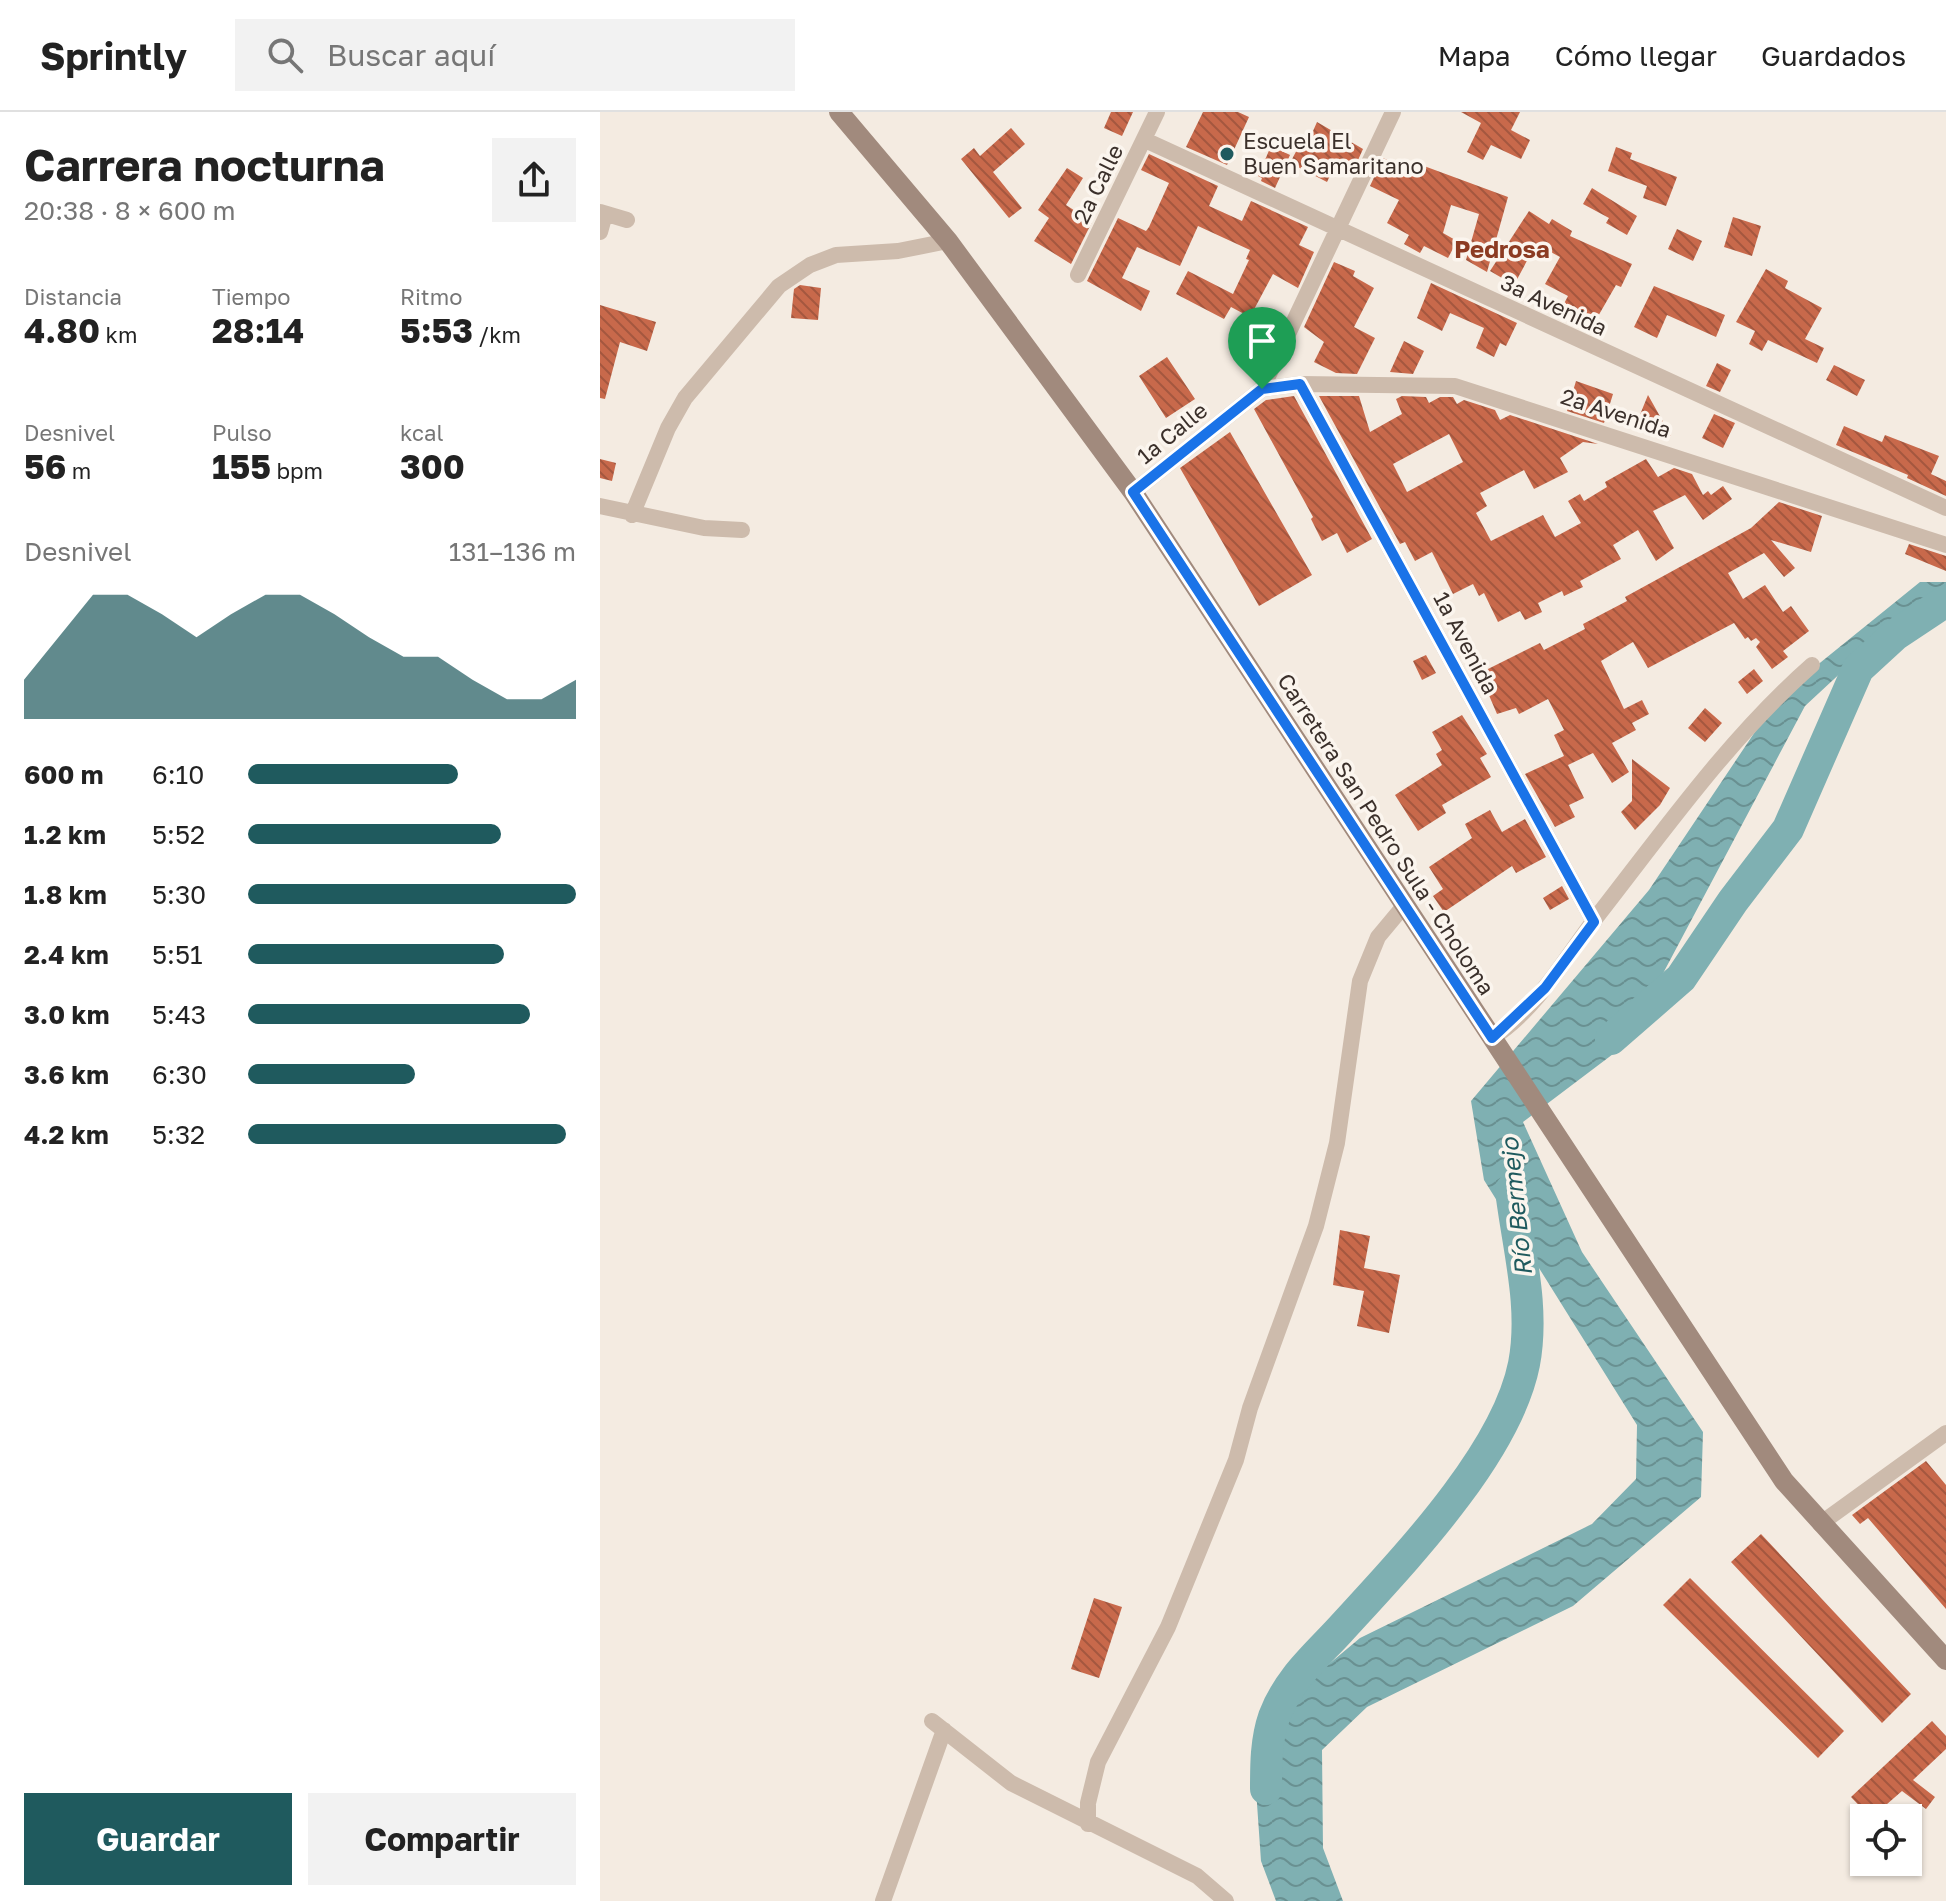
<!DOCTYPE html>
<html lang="es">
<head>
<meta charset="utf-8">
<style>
  :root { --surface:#fff; --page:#f2f2f2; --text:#222; --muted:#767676; --line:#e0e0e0; --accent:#1f5a5e }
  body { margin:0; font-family:"Golos Text",sans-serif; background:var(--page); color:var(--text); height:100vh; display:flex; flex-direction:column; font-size:30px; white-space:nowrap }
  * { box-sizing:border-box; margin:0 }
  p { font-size:26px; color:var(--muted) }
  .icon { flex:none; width:44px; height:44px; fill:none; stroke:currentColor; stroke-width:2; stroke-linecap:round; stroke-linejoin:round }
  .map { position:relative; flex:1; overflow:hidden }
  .sheet { display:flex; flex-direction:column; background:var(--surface); width:600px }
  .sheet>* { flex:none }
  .controls { position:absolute; left:1250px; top:1692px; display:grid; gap:16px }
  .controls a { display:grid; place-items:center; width:72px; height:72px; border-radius:0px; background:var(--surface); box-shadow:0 2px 6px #0004; font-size:40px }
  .pin { position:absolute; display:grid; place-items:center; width:68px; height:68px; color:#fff; margin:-82px -34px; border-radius:50% 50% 50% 0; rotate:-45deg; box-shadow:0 0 8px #0007 }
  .pin .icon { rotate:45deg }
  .round { display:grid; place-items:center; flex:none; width:84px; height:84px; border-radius:0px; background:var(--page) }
  .overview { display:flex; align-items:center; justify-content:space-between; height:136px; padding:0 24px }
  h1 { font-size:44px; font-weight:700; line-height:60px }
  .stats { display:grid; grid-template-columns:repeat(3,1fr); gap:12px; height:136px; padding:8px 24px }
  .stats div { display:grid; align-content:center }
  .stats b { font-size:34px; font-weight:700 }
  .stats small { font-size:22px; font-weight:400 }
  .stats p { font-size:22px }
  .chart { height:224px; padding:16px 24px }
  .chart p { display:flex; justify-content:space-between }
  .chart svg { width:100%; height:144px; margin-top:8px; fill:var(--accent); opacity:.7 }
  .primary-button { display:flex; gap:16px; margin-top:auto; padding:16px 24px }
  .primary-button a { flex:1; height:92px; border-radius:0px; background:var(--accent); color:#fff; font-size:32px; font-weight:700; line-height:92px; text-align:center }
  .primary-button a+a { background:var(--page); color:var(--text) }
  ul { padding:0 24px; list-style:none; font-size:26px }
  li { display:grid; grid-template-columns:128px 96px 1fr; align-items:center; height:60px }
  li i { height:20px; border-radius:10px; background:var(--accent) }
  header { display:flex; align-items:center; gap:48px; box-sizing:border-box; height:112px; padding:0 40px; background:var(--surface); border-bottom:2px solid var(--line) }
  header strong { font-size:38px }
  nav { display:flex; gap:44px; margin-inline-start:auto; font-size:28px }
  .search { width:560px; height:72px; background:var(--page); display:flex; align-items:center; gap:20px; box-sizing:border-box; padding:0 28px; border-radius:0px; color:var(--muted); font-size:30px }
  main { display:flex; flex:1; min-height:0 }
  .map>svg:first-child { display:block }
  .water { fill:url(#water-waves) }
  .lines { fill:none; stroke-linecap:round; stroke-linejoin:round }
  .river { stroke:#7fb0b2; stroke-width:32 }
  .building { fill:url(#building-back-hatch); fill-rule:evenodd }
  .minor { stroke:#cdbbac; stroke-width:16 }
  .secondary { stroke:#a18a7d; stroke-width:20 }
  .route-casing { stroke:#fff; stroke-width:16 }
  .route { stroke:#1a73e8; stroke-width:10 }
  .poi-dot { fill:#1f5a5e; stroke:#fbf5ee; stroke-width:3 }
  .labels { text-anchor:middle; stroke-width:7; stroke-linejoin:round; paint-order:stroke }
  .poi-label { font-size:22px; fill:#3b302b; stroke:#fbf5ee; text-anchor:start }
  .street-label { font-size:22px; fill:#3b302b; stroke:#fbf5ee }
  .neighbourhood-label { font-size:24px; font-weight:bold; fill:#8c3b22; stroke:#fbf5ee }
  .water-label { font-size:24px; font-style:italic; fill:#1f5a5e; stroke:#fbf5ee }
</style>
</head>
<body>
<header>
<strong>Sprintly</strong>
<div class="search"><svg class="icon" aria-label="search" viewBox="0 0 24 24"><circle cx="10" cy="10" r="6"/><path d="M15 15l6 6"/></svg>Buscar aquí</div>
<nav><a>Mapa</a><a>Cómo llegar</a><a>Guardados</a></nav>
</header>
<main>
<section class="sheet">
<div class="overview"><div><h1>Carrera nocturna</h1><p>20:38 · 8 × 600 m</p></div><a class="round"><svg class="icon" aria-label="share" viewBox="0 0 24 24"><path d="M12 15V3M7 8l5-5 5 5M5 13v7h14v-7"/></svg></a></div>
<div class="stats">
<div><p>Distancia</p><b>4.80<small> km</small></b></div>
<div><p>Tiempo</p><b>28:14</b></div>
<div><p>Ritmo</p><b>5:53<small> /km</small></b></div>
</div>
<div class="stats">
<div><p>Desnivel</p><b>56<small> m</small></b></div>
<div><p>Pulso</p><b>155<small> bpm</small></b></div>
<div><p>kcal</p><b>300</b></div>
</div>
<div class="chart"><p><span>Desnivel</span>131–136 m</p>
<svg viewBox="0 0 160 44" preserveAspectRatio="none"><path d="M0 44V32L10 19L20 6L30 6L40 12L50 19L60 12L70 6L80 6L90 12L100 19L110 25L120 25L130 32L140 38L150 38L160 32V44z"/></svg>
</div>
<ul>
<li><b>600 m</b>6:10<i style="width:64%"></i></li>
<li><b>1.2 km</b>5:52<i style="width:77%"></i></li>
<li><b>1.8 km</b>5:30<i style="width:100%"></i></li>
<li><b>2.4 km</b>5:51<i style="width:78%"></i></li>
<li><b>3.0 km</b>5:43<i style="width:86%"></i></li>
<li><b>3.6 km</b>6:30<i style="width:51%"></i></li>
<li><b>4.2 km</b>5:32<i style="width:97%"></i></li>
</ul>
<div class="primary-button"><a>Guardar</a><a>Compartir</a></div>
</section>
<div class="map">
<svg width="1346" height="1789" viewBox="0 0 1346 1789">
  <defs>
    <pattern id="water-waves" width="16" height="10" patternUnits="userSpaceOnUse" patternTransform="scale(2)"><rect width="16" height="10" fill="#7fb0b2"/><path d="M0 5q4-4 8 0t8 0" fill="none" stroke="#699091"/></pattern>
    <pattern id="building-back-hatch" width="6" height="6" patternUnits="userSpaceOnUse" patternTransform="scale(2)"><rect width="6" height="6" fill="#c8694b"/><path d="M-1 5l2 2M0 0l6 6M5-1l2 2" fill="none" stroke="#a4573f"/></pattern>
  </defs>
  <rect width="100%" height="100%" fill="#f4ebe1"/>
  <path class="water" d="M1320,470H1346V488H1338L1302,504L1205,594L1025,933L923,1010L982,1140L1103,1320L1101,1385L973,1494L767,1595L722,1638L723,1736L743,1789H676L661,1749L655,1663L692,1583L760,1526L992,1412L1036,1367L1037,1313L884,1068L871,989L1049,778L1179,584Z"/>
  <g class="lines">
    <path class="river" d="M1011,927L1081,866L1133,789L1188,717L1258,557L1295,523L1346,489
      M666,1677C666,1653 666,1628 674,1605C688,1568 713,1547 739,1519C801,1451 906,1343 924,1252C935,1195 918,1136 911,1078"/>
  </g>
  <path class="building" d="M511,0H533L522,24L504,16Z
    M603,0H638L649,5L627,53L586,35Z
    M861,0H920L911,18L930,28L921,47L891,33L883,48L867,40L881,11Z
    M717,10L763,37L754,57L737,49L727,70L690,51L700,32L706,35Z
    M411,16L425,32L393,60L422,96L409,106L361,47L374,36L380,44Z
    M671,34L690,43L675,76L661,69L662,66L658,64Z
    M1016,35L1032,41L1030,47L1077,65L1066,94L1043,86L1047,74L1008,59Z
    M549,42L618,74L609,94L642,109L651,89L708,115L699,133L714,140L698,176L673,162L650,205L631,195L624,207L576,182L588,159L633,182L649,148L646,147L650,138L598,114L580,154L537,135L522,166L550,179L541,199L487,169L518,106L546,119L549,115L569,71L541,58Z
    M783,46L820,63L824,54L908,85L887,160L866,148L879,102L851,93L843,121L857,129L848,146L824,134L820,141L804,132L809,123L787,111L799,88L770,74Z
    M467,56L483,66L466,93L492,110L471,152L434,129L449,106L438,98Z
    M992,76L1037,104L1027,123L1006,111L1009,106L983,92Z
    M929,99L949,112L952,107L972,119L970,124L1032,152L1021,175L1016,173L989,220L957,205L968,184L945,172L960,145L936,132L914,173L890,159Z
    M1133,105L1161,114L1152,144L1124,135Z
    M1077,117L1102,129L1093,149L1068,137Z
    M734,150L755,159L753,164L774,176L754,215L775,226L757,262L736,261L714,250L724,230L704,215Z
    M1166,157L1188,169L1185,176L1222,196L1205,227L1224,236L1217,251L1168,228L1162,239L1149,232L1155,219L1136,210Z
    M831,171L917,211L906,234L900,231L894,245L876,236L884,216L850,201L842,219L817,206Z
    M200,173L221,176L218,208L191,206L194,177Z
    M1054,174L1125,203L1116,225L1067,203L1057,226L1034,215Z
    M0,193L56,210L47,239L20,230L5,287L0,286Z
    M804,229L824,239L813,262L790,260Z
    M567,245L595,287L566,306L539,264Z
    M1117,251L1131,258L1120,280L1106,274Z
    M1234,253L1265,268L1257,284L1226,268Z
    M976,269L1013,282L1004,311L967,299Z
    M1048,283L1071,324L1037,310Z
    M694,284L772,427L747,441L737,421L722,429L711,407L713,405L654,297L666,288Z
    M719,284H759L770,320L802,302L796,287L802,284L826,285L829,291L840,285H853L857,292L864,288L895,298L900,308L910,303L998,332L983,330L960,346L968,360L934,377L924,358L880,381L887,394L876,401L891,429L943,403L955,425L981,411L968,389L980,382L984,389L1007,375L1005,370L1046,347L1058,365L1074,356L1092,362L1103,383L1108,379L1111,383L1123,374L1132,387L1103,408L1085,383L1053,399L1074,436L1056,449L1038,418L1013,433L1021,447L980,469L983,475L964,484L962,479L938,491L942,500L925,508L920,499L898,510L884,481L879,484L873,472L853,482L832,440L815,449L805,430L800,432ZM849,322L863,350L807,380L793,352Z
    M1114,302L1135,311L1123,336L1102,326Z
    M1244,314L1282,330L1285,323L1339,344L1331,362L1346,369V384L1307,366L1308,363L1236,333Z
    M630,320L712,463L659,494L580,356Z
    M0,347L16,351L12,369L0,366Z
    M1179,390L1222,404L1211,440L1171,428L1195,456L1184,465L1164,441L1128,461L1143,487L1165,473L1183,500L1191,494L1209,519L1183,539L1188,545L1172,557L1156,535L1160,530L1156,526L1151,529L1148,525L1145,527L1134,511L1048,556L1033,530L1001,549L1024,597L1042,588L1049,602L1032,611L1036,618L1012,631L1029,660L1012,671L993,641L968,653L984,686L969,693L975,705L955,715L925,662L964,644L954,623L964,618L948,587L919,602L916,596L897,602L888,581L883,584L872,565L940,531L944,538L985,517L983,512L1027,489L1025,485L1151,416Z
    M1309,432L1346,444V459L1305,442Z
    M826,543L836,561L822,568L813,549Z
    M1154,557L1163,569L1147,582L1138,570Z
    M1105,596L1122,611L1105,630L1088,616Z
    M862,603L887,642L880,646L891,665L842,693L846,701L818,719L795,683L842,653L836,642L842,638L832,620Z
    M1032,647L1070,676L1060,693L1035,718L1021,700L1032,689Z
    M890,698L902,720L925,707L946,745L916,761L912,754L844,800L833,784L843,777L829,755L872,726L865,712Z
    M962,774L969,787L950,798L943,786Z
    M740,1118L770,1124L764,1156L800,1163L789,1221L757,1214L764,1179L733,1173Z
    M1326,1349L1346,1373V1497L1268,1406L1260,1412L1252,1403Z
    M1161,1422L1311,1582L1282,1611L1131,1450Z
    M1090,1466L1244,1619L1218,1646L1063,1493Z
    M494,1486L522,1495L499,1566L471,1557Z
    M1332,1609L1346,1624V1637L1313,1668L1335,1685L1326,1697L1302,1679L1271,1706L1251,1685Z"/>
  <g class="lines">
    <path class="minor" d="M545,28L1346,396
      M0,100L27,108
      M0,120L5,102
      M478,163L557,0
      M700,272L994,810
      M662,277L700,272L855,274L1346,433
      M533,380L662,277L793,0
      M0,394L104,416L142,418
      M32,403L68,316L85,286L179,174L210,153L236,143L298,139L348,129
      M892,926C936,898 964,848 995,807C1063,720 1129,626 1212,553
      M1220,1412L1346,1321
      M332,1609L411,1671L597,1764L626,1789
      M488,1712V1691L498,1650L568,1515L636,1348L650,1296L716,1114L737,1031L760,869L778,825L803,795
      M283,1789L344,1618"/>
    <path class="secondary" d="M239,0L348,129L533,380L1184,1369L1346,1548"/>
  </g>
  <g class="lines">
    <defs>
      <path id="route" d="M700,272L994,810L945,876L892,926L533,380L662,277Z"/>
    </defs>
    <use href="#route" class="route-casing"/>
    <use href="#route" class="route"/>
  </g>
  <circle class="poi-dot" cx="627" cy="42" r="8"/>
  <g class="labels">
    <g class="poi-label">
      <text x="643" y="37">Escuela El<tspan x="643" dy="25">Buen Samaritano</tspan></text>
    </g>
    <g class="street-label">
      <text transform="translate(498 72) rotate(-64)" y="8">2a Calle</text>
      <text transform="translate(954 193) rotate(25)" y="8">3a Avenida</text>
      <text transform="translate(1016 301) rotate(18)" y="8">2a Avenida</text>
      <text transform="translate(572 321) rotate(-39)" y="8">1a Calle</text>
      <text transform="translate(866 531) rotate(62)" y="8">1a Avenida</text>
      <text transform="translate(786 722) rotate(57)" y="8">Carretera San Pedro Sula - Choloma</text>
    </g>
    <g class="neighbourhood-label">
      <text x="902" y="146">Pedrosa</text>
    </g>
    <g class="water-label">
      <text transform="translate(917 1095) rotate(-96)" y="8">Río Bermejo</text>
    </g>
  </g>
</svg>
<div class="controls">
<a><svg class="icon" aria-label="locate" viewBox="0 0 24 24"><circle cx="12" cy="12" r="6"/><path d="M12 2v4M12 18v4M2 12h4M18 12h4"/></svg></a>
</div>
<div class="pin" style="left:662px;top:277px;background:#1e9e55"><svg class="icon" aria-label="arrive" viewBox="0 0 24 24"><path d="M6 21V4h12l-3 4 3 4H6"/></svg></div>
</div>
</main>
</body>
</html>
